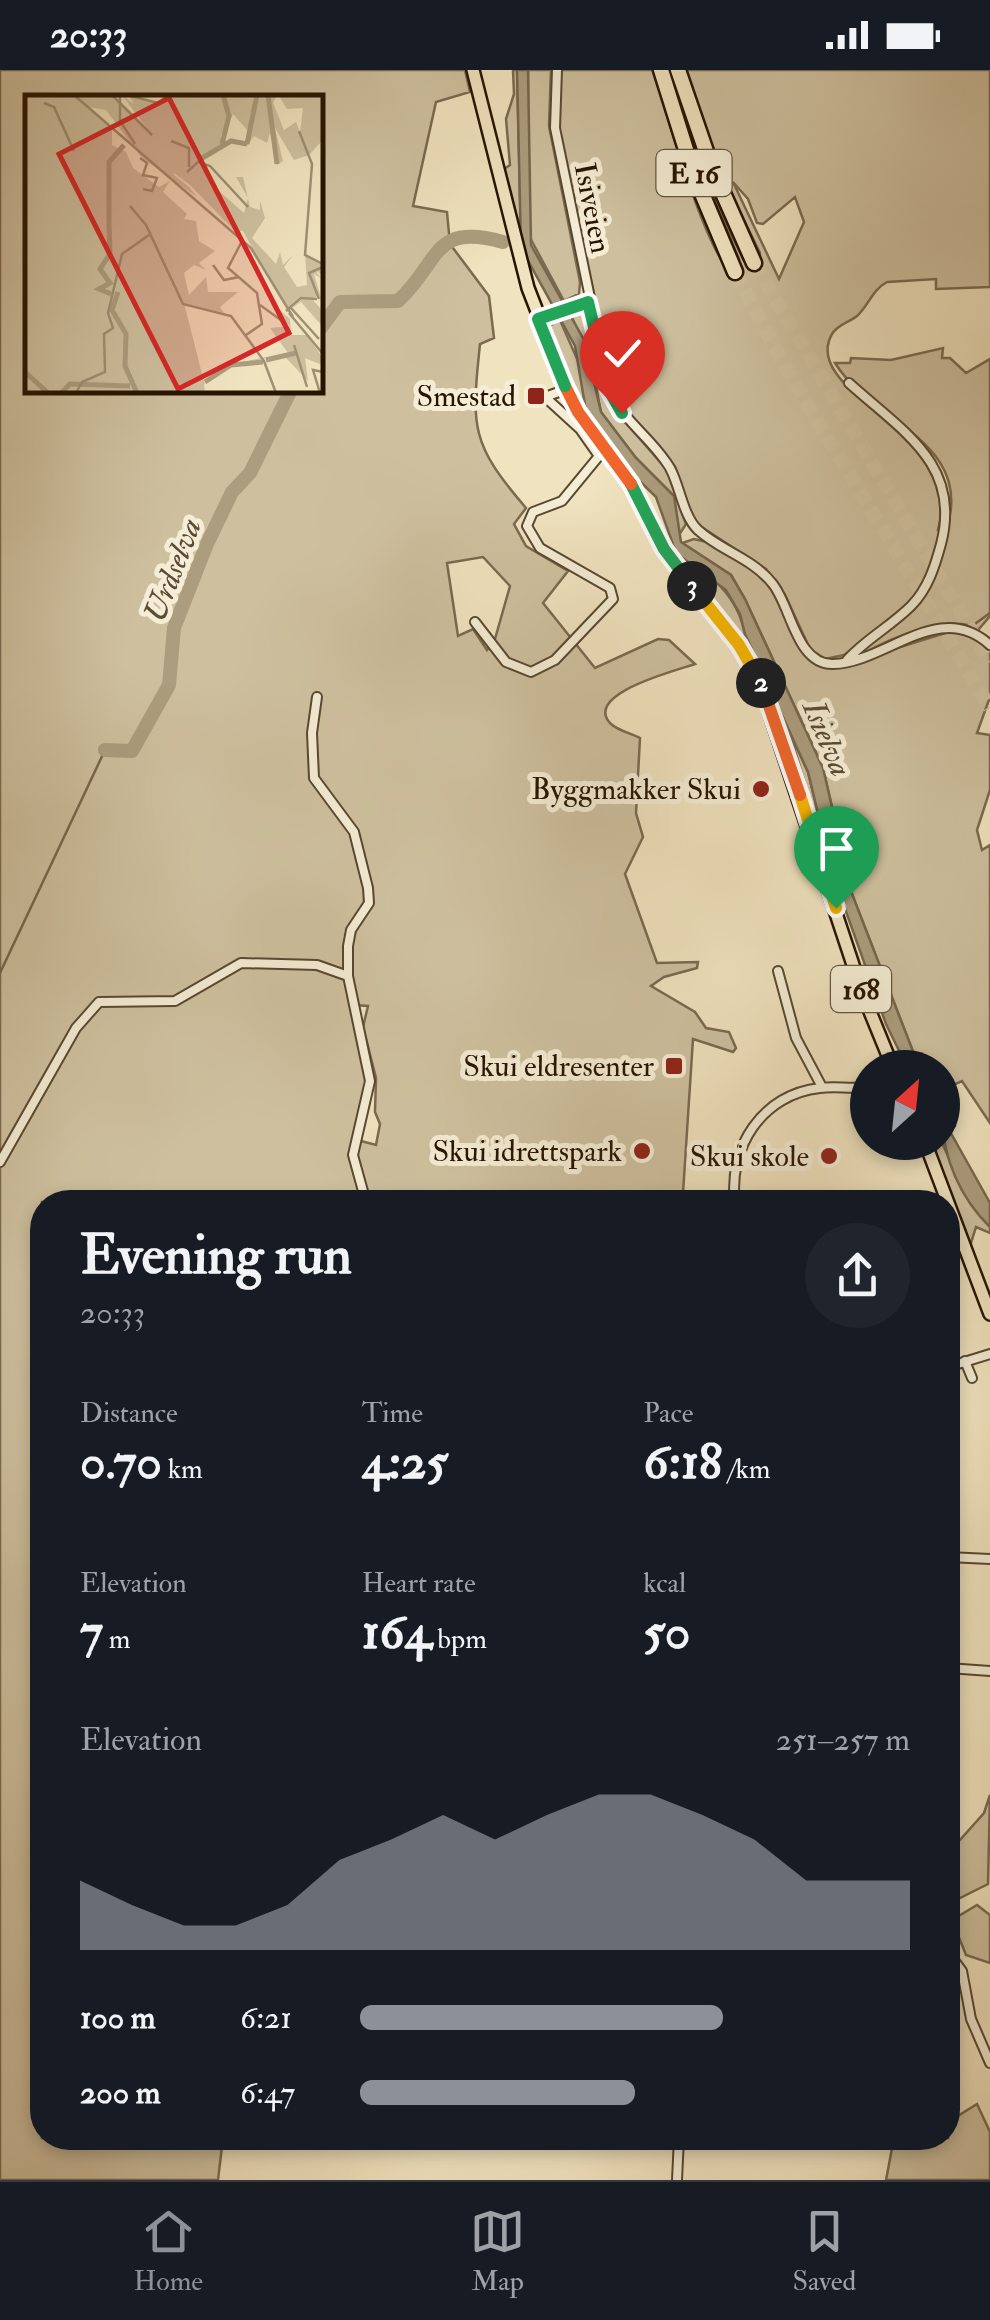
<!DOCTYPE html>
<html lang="en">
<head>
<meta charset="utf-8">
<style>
  :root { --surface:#171b24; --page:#20242c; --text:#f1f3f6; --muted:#9ea1a6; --line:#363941; --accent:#8c9099 }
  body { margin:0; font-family:"IM FELL Double Pica",serif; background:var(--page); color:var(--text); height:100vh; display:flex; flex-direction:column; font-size:38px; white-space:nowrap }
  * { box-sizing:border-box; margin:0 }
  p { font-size:32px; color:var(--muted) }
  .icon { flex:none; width:55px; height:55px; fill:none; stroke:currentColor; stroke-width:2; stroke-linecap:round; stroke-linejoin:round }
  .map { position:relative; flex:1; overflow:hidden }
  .details { position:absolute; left:30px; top:1120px; width:930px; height:960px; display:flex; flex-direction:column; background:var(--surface); border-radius:40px; box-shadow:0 5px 15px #0003 }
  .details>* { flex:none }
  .needle { width:65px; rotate:27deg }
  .fabs { position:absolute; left:850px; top:980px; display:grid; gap:20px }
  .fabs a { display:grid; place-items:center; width:110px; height:110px; border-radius:50%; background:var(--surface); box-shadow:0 5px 15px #0003; font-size:50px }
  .pin { position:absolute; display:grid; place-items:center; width:85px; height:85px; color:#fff; margin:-102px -42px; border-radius:50% 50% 50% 0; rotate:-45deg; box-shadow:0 0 10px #0007 }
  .pin .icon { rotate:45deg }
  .km { position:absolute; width:50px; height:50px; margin:-25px; border-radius:50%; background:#222; color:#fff; font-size:28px; line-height:50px; text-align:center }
  .round { display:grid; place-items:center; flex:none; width:105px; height:105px; border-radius:52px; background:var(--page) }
  .head { display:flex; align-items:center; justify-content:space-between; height:170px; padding:0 50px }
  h1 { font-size:55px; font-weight:700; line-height:75px }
  .figures { display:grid; grid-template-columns:repeat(3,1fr); gap:15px; height:170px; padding:10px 50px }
  .figures div { display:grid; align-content:center }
  .figures b { font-size:50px; font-weight:700 }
  .figures small { font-size:28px; font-weight:400 }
  .figures p { font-size:28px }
  .chart { height:280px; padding:20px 50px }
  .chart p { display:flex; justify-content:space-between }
  .chart svg { width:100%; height:180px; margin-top:10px; fill:var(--accent); opacity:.7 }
  ul { padding:0 50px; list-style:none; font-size:32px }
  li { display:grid; grid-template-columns:160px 120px 1fr; align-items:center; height:75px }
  li i { height:25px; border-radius:12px; background:var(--accent) }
  .status { display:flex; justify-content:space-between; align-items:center; height:70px; padding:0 50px; background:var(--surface); direction:ltr }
  .status svg { height:28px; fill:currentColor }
  .menu { display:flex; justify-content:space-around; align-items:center; height:140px; border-top:2px solid var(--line); background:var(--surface); font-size:28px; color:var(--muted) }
  .menu a { display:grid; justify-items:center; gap:5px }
  .menu .active { color:var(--accent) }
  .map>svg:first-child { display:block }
  .green { fill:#cec09f; stroke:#7a6a50; stroke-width:2.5; fill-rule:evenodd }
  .water { fill:#ab9d7e; stroke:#76664c; stroke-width:2.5 }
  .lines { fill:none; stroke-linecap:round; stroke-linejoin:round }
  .stream { stroke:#76664c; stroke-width:2.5 }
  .river { stroke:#ab9d7e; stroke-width:14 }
  .motorway-tunnel { stroke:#d2c4a2; stroke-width:14; stroke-dasharray:14 7; stroke-linecap:butt }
  .minor-casing { stroke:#584830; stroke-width:12 }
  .primary-casing { stroke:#261401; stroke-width:16 }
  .motorway-casing { stroke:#261401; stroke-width:19 }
  .minor { stroke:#f5edd5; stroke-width:8 }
  .primary { stroke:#f0e3bf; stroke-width:11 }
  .motorway { stroke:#f0e3bf; stroke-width:14 }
  .split-1-casing { stroke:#fff; stroke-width:20 }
  .split-2-casing { stroke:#fff; stroke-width:20 }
  .split-3-casing { stroke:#fff; stroke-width:20 }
  .split-4-casing { stroke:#fff; stroke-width:20 }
  .split-5-casing { stroke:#fff; stroke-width:20 }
  .split-6-casing { stroke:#fff; stroke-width:20 }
  .split-7-casing { stroke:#fff; stroke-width:20 }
  .split-1 { stroke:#f5b400; stroke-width:12 }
  .split-2 { stroke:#f0652b; stroke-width:12 }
  .split-3 { stroke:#f5b400; stroke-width:12 }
  .split-4 { stroke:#22a559; stroke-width:12 }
  .split-5 { stroke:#f0652b; stroke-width:12 }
  .split-6 { stroke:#22a559; stroke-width:12 }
  .split-7 { stroke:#22a559; stroke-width:12 }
  .poi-dot { fill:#8f2418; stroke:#f5edd5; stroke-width:4 }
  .labels { text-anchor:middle; stroke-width:10; stroke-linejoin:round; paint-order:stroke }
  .shield { fill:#f5edd5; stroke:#645541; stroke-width:2.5 }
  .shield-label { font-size:28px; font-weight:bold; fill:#261401 }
  .street-label { font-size:30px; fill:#261401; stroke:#f5edd5 }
  .poi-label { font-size:30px; fill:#261401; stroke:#f5edd5; text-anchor:end }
  .water-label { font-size:32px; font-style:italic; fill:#5b4b33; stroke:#f5edd5 }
  .inset-river { fill:none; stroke:#ab9d7e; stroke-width:5 }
  .inset-road { fill:none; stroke:#9f9073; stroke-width:2.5 }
  .view { fill:#d62828; fill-opacity:0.15; stroke:#d62828; stroke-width:5 }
  .inset-edge { fill:none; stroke:#261401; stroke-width:5 }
</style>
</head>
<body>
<div class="status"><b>20:33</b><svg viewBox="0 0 49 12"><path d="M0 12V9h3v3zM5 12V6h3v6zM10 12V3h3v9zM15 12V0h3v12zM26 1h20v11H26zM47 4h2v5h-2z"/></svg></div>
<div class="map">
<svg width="990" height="2110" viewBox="0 0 990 2110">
  <rect width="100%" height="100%" fill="#f0e3bf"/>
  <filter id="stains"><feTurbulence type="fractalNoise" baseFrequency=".002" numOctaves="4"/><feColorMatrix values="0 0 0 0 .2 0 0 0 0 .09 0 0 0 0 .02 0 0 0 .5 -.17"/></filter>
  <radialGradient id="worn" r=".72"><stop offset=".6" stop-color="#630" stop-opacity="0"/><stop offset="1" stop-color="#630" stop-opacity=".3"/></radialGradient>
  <path class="green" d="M0,0H465L470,22L436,32L413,136L447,142L450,174L489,226L494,268L480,274C471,358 471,374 526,438L514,454L526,476L568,501L543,533L595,598L658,569L669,570L695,594C678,600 581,624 611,654C617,660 632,664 640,668L636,743L643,767L625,804L657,893L698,892L697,898L664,907L651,916L695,942L706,958L729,962L736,978L733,982L693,969L683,1123L690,1132H42V2068H223L218,2110H0ZM28,28H320V320H28ZM483,487L510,516L495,569L487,580L473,559L458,566L447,493ZM353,935L368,936L363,957L376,1008L375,1042L380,1054L376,1075L361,1071L359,1046L366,1011Z
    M513,0H517L521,171L504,99L510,95L506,49L514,24Z
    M528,0H551L549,56L580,212L579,224L564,231L528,164Z
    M561,0H654C664,36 708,192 734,204L739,201V189L709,117L743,189L751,195L758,193L760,183L715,91L684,0H990V217L936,219V209L887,212C872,220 869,235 857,246C848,253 838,254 832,264C798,323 966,365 938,460L946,461C976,371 873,354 835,293H850L851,288L891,290L943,278L942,288H950L966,303L990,289V546L979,559C947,543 890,568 861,585L856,584L858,575L844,585L825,589L810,579L785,525L766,499L694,452L675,397L626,341L616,323L562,80L557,45ZM733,112L748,129L757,153L763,154L795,127L804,152L779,209Z
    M581,243L592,263L605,329L667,400L686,454L679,465L674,426L636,388L601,342L592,296L571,245Z
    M559,248L582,300L586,346L550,256Z
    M694,469C722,474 756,496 773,519C793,550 793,599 839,596L955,560L972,563L990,579V627L977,663L990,665V720L977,760L982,780L990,775V1053L962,1011L953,1015L955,1056L948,1060L943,1049L942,998L919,997L852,824L823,698L745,529L731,505L682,473Z
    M676,483C709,503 738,524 745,565L808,702L833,805L793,674L763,607Z
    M942,1073L965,1123L990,1157V1163L976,1157L970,1176L934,1083Z
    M990,1725L988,1814L948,1834V1765L959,1771L984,1743Z
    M977,1835L990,1845V1893L966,1885L952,1850Z
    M977,2034L990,2062V2110H886L894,2068H948V2043L956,2047Z"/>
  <path class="water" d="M517,0H528L531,175L584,270L601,342L636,388L674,426L681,472L731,505L745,529L823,698L852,824L919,997H907L886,954L833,805L808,702L745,564L740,544L726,520L676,483L656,427L621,393L586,341L575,276L521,178Z
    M943,1049L990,1133V1157C961,1129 942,1087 943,1049Z"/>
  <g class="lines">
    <path class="stream" d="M972,556L990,543
      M0,903L105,680"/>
    <path class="river" d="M320,259L340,232L398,231C441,192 431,152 503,172
      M105,680L132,681L169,615L174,558L207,474L232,422L250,403L291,320"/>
    <path class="motorway-tunnel" d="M754,193L990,592
      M735,202L787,300L990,638"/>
    <defs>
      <path id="minor" d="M557,0L555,58L609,320C623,351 653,369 670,398C680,416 683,446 698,460C721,481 752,488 772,513C791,535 796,595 833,594C886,593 939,528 990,575
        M538,249L588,232
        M475,552L506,592L531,602L555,590L613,529L610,518L540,478L527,456L533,442L562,431L599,386L580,359L545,327L567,319
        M847,590C866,569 891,556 911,536C928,519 935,496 941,474C962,394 902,361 849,313
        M317,627L312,663L314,708L354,762L368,818L369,833L351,860L348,876V906L370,1011L353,1085L366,1132
        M778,901L796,968L822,1017
        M0,1092L76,958L99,932L175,931L241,893L317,895L348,906
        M735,1132C728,1078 762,1024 820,1018C835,1016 851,1019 868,1017
        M965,1291L972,1308
        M948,1297L990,1284
        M948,1487L990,1489
        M948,1598L990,1601
        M948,1882L962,1901L971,1949L990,1993
        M677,2110L679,2068"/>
      <path id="primary" d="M473,0L528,218L571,329L635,419L674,495L732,565L758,608L862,922L893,998
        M925,1072L990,1244"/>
      <path id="motorway" d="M661,0L693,102L735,202
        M678,0L711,96L754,193"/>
    </defs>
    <use href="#minor" class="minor-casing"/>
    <use href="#primary" class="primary-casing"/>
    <use href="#motorway" class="motorway-casing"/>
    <use href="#minor" class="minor"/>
    <use href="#primary" class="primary"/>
    <use href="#motorway" class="motorway"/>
  </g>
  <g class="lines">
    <defs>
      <path id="split-1" d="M800,725L836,838"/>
      <path id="split-2" d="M761,613L800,725"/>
      <path id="split-3" d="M692,516L739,575L761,613"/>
      <path id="split-4" d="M631,414L664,479L692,516"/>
      <path id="split-5" d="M565,316L578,342L631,414"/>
      <path id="split-6" d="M565,316L538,249L583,234"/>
      <path id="split-7" d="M583,234L588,232L609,320L622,343"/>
    </defs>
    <use href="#split-1" class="split-1-casing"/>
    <use href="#split-2" class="split-2-casing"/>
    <use href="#split-3" class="split-3-casing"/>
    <use href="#split-4" class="split-4-casing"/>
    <use href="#split-5" class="split-5-casing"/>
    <use href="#split-6" class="split-6-casing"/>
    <use href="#split-7" class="split-7-casing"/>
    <use href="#split-1" class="split-1"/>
    <use href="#split-2" class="split-2"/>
    <use href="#split-3" class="split-3"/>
    <use href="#split-4" class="split-4"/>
    <use href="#split-5" class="split-5"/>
    <use href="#split-6" class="split-6"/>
    <use href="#split-7" class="split-7"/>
  </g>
  <g class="poi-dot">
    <rect x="526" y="316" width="20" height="20" rx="5"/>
    <circle cx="761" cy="719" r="10"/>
    <rect x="664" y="986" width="20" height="20" rx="5"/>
    <circle cx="642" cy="1081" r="10"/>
    <circle cx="829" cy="1086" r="10"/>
  </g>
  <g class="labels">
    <g class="shield">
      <rect x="656.5" y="80" width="75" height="46" rx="8"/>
      <rect x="831" y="896" width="60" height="46" rx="8"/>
    </g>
    <g class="shield-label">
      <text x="694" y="113">E 16</text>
      <text x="861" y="929">168</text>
    </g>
    <g class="street-label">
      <text transform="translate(593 138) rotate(79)" y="10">Isiveien</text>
    </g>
    <g class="poi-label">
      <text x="516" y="336">Smestad</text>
      <text x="741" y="729">Byggmakker Skui</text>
      <text x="654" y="1006">Skui eldresenter</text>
      <text x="622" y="1091">Skui idrettspark</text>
      <text x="809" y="1096">Skui skole</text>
    </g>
    <g class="water-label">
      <text transform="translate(172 500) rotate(-69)" y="11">Urdselva</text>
      <text transform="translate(828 668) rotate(67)" y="11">Isielva</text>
    </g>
  </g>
  <g transform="translate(25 25)">
    <rect width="298" height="298" fill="#f0e3bf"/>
    <path d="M0,0H86L127,40L97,0L109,9L103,0L133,8L143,0H252L248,8L259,35L271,27L275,37L278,13L262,14L254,1L297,0V46L284,60L269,65L250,33L258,66L252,70L245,38L242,48L229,41L222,51V35L208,19L196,40L197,53L174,66L186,89L219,118L223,103L211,82H218L225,112L235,115V106L240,123L227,143L251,169L255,157L258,170L268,160L259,172L272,192L282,190L280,158L297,169V180L289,174L297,184L289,179L297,206L294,200L287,204L296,214L297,231L276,207L267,213L280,202L262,213L258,208L218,136L209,135L165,90L149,78V80L164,92L172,102L116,62L81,15L64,12L87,35V50L101,57L108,73L134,92L145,86L138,97L162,119L159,124L171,126L174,146L190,156L174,168L181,175L169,170L159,178L164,200L181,182L183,197H213L195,212L199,218L159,208L179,287L206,269L263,258L245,233L264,231L247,208L265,224L266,240H282L297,262V270L280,263L283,286L261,263L246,262L204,271L179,289L180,297H0Z" fill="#cec09f"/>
    <path class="inset-river" d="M243,0L252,69M197,49L204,21L198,0M222,49L232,0M174,65L206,46L222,49M84,129L85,159L75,174L85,188L74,194L86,199M84,129V67L99,50M93,197L87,215L101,239L100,271L112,298M241,265L271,258M0,277L23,298M180,287L206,270L238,267M36,298L45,289L105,291"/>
    <path class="inset-road" d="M49,0L226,153L268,222M87,0L127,40M95,0V26L110,49M102,0L133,8L143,0M19,8L29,12L49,56M274,36L287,69L280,160L298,169M146,46L164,53V72M115,63L122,68L118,80L132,83L127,96L118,94M162,77L173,67L185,71L223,112M105,111L121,130L158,209L206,221L239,266L251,298M217,146L203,173L232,198L237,229L221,240M188,170L199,185L214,182M294,204L284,178L298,172M235,210L260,228M266,213L294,244M261,216L276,203L292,204M264,218L298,259M269,250L282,292M51,298L57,287L80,277L79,239L88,233L83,218L97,159L124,140M295,298L288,275L298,277"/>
    <path class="view" d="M144,3L264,238L153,294L34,59Z"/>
    <rect width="298" height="298" class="inset-edge"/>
  </g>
  <rect width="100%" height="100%" filter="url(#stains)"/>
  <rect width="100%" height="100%" fill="url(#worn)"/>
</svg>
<div class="fabs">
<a><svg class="needle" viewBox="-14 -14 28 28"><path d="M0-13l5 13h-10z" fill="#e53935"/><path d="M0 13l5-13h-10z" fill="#9ea1a6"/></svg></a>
</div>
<div class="pin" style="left:836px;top:838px;background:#1e9e55"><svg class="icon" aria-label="arrive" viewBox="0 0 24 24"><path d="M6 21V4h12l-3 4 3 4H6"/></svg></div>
<div class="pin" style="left:622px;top:343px;background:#d93025"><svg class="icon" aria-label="check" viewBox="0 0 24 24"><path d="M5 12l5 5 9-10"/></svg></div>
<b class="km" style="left:761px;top:613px">2</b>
<b class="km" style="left:692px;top:516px">3</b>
<section class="details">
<div class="head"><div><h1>Evening run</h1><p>20:33</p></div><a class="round"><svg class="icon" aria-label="share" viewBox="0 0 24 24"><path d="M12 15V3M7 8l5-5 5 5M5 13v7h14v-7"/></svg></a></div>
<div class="figures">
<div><p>Distance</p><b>0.70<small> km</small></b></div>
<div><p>Time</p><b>4:25</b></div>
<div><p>Pace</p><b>6:18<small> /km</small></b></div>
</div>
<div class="figures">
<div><p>Elevation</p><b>7<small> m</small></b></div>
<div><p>Heart rate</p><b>164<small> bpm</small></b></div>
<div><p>kcal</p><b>50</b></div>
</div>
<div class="chart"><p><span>Elevation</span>251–257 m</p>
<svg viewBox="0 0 160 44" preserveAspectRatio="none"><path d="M0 44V27L10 33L20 38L30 38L40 33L50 22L60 17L70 11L80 17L90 11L100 6L110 6L120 11L130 17L140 27L150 27L160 27V44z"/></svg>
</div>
<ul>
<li><b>100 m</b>6:21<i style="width:66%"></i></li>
<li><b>200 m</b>6:47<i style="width:50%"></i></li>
</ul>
</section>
</div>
<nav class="menu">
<a class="active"><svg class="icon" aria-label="home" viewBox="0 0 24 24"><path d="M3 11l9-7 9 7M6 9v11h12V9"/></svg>Home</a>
<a><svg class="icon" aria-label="map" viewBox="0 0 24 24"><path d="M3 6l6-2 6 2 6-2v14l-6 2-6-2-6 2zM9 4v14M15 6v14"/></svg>Map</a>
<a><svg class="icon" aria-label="saved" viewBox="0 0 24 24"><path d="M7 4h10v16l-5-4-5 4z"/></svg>Saved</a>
</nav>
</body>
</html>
